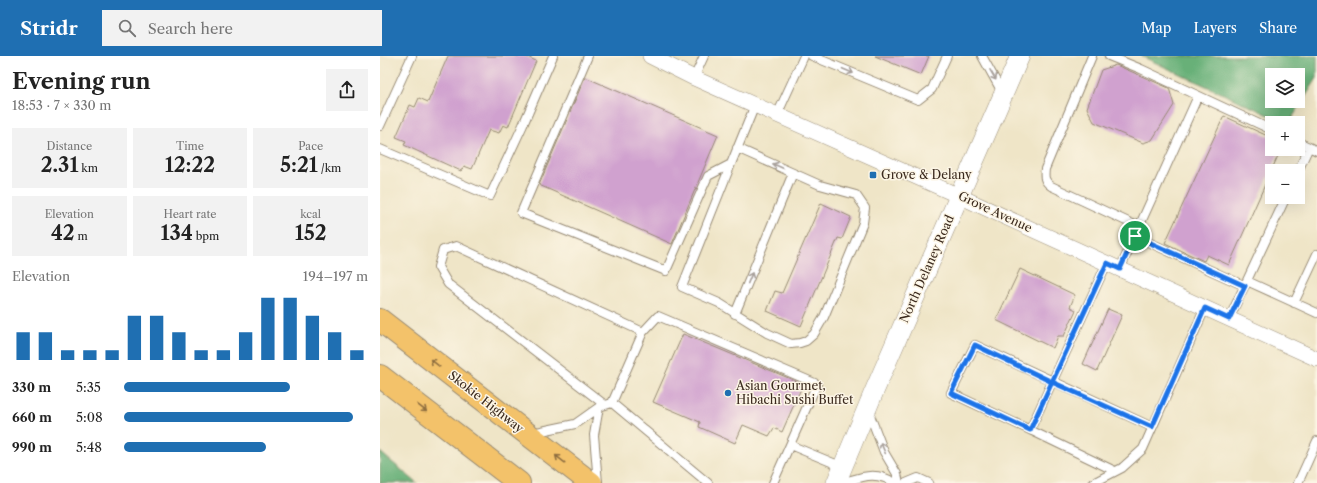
<!DOCTYPE html>
<html lang="en">
<head>
<meta charset="utf-8">
<style>
  :root { --surface:#fff; --page:#f2f2f2; --text:#222; --muted:#767676; --accent:#1f6fb2 }
  body { margin:0; font-family:"Libre Caslon Text",serif; background:var(--page); color:var(--text); height:100vh; display:flex; flex-direction:column; font-size:15px; white-space:nowrap }
  * { box-sizing:border-box; margin:0 }
  p { font-size:13px; color:var(--muted) }
  .icon { flex:none; width:22px; height:22px; fill:none; stroke:currentColor; stroke-width:2; stroke-linecap:round; stroke-linejoin:round }
  .map { position:relative; flex:1; overflow:hidden }
  .details { display:flex; flex-direction:column; background:var(--surface); width:380px }
  .details>* { flex:none }
  .controls { position:absolute; left:885px; top:12px; display:grid; gap:8px }
  .controls a { display:grid; place-items:center; width:40px; height:40px; border-radius:0px; background:var(--surface); box-shadow:0 4px 16px #0002; font-size:20px }
  .pin { position:absolute; display:grid; place-items:center; width:34px; height:34px; color:#fff; margin:-17px; border:2px solid #fff; border-radius:50%; box-shadow:0 1px 4px #0007 }
  .round { display:grid; place-items:center; flex:none; width:42px; height:42px; border-radius:0px; background:var(--page) }
  .head { display:flex; align-items:center; justify-content:space-between; height:68px; padding:0 12px }
  h1 { font-size:22px; font-weight:700; line-height:30px }
  .stats { display:grid; grid-template-columns:repeat(3,1fr); gap:6px; height:68px; padding:4px 12px }
  .stats div { display:grid; align-content:center; border-radius:0px; background:var(--page); text-align:center }
  .stats b { font-size:20px; font-weight:700 }
  .stats small { font-size:11px; font-weight:400 }
  .stats p { font-size:11px }
  .chart { height:112px; padding:8px 12px }
  .chart p { display:flex; justify-content:space-between }
  .chart svg { width:100%; height:72px; margin-top:4px; stroke:var(--accent); stroke-width:6 }
  ul { padding:0 12px; list-style:none; font-size:13px }
  li { display:grid; grid-template-columns:64px 48px 1fr; align-items:center; height:30px }
  li i { height:10px; border-radius:5px; background:var(--accent) }
  header { display:flex; align-items:center; gap:24px; box-sizing:border-box; height:56px; padding:0 20px; background:var(--accent); color:#fff }
  header strong { font-size:19px }
  nav { display:flex; gap:22px; margin-inline-start:auto; font-size:14px }
  .search { width:280px; height:36px; background:var(--page); display:flex; align-items:center; gap:10px; box-sizing:border-box; padding:0 14px; border-radius:0px; color:var(--muted); font-size:15px }
  main { display:flex; flex:1; min-height:0 }
  .map>svg:first-child { display:block }
  .forest { fill:#67b078; stroke:#516d4b; fill-rule:evenodd }
  .building { fill:#d0a1cf }
  .lines { fill:none; stroke-linecap:round; stroke-linejoin:round }
  .service-casing { stroke:#958872; stroke-width:10 }
  .minor-casing { stroke:#958872; stroke-width:16 }
  .tertiary-casing { stroke:#958872; stroke-width:20 }
  .trunk-casing { stroke:#958872; stroke-width:24 }
  .service { stroke:#fff; stroke-width:8 }
  .minor { stroke:#fff; stroke-width:15 }
  .tertiary { stroke:#fff; stroke-width:19 }
  .trunk { stroke:#f3c26a; stroke-width:22 }
  .oneway { stroke:#a79f9a }
  .oneway2 { stroke:#8e6e40 }
  .route-casing { stroke:#fff; stroke-width:8 }
  .route { stroke:#1a73e8; stroke-width:5 }
  .poi-dot { fill:#1f6fb2; stroke:#fcf5e5; stroke-width:1.5 }
  .labels { text-anchor:middle; stroke-width:3; stroke-linejoin:round; paint-order:stroke }
  .poi-label { font-size:12px; fill:#3b2a1e; stroke:#fcf5e5; text-anchor:start }
  .street-label { font-size:12px; fill:#3b2a1e; stroke:#fcf5e5 }
</style>
</head>
<body>
<header>
<strong>Stridr</strong>
<div class="search"><svg class="icon" aria-label="search" viewBox="0 0 24 24"><circle cx="10" cy="10" r="6"/><path d="M15 15l6 6"/></svg>Search here</div>
<nav><a>Map</a><a>Layers</a><a>Share</a></nav>
</header>
<main>
<section class="details">
<div class="head"><div><h1>Evening run</h1><p>18:53 · 7 × 330 m</p></div><a class="round"><svg class="icon" aria-label="share" viewBox="0 0 24 24"><path d="M12 15V3M7 8l5-5 5 5M5 13v7h14v-7"/></svg></a></div>
<div class="stats">
<div><p>Distance</p><b>2.31<small> km</small></b></div>
<div><p>Time</p><b>12:22</b></div>
<div><p>Pace</p><b>5:21<small> /km</small></b></div>
</div>
<div class="stats">
<div><p>Elevation</p><b>42<small> m</small></b></div>
<div><p>Heart rate</p><b>134<small> bpm</small></b></div>
<div><p>kcal</p><b>152</b></div>
</div>
<div class="chart"><p><span>Elevation</span>194–197 m</p>
<svg viewBox="0 0 160 44" preserveAspectRatio="none"><path d="M5 44V27M15 44V27M25 44V38M35 44V38M45 44V38M55 44V17M65 44V17M75 44V27M85 44V38M95 44V38M105 44V27M115 44V6M125 44V6M135 44V17M145 44V27M155 44V38"/></svg>
</div>
<ul>
<li><b>330 m</b>5:35<i style="width:68%"></i></li>
<li><b>660 m</b>5:08<i style="width:94%"></i></li>
<li><b>990 m</b>5:48<i style="width:58%"></i></li>
</ul>
</section>
<div class="map">
<svg width="937" height="427" viewBox="0 0 937 427">
  <rect width="100%" height="100%" fill="#fcf5e5"/>
  <filter id="ink" filterUnits="userSpaceOnUse"><feTurbulence type="fractalNoise" baseFrequency=".025" numOctaves="2"/><feDisplacementMap in="SourceGraphic" scale="8" xChannelSelector="R" yChannelSelector="G"/><feConvolveMatrix kernelMatrix="1 2 1 2 8 2 1 2 1" color-interpolation-filters="sRGB"/></filter>
  <filter id="wash" filterUnits="userSpaceOnUse"><feTurbulence type="fractalNoise" baseFrequency=".012" numOctaves="4" result="noise"/><feDisplacementMap in="SourceGraphic" scale="16" xChannelSelector="R" yChannelSelector="G"/><feGaussianBlur stdDeviation="0.9" result="paint"/><feColorMatrix in="noise" values="0 0 0 0 0 0 0 0 0 0 0 0 0 0 0 0 0 1.4 0 .05"/><feComposite in="paint" operator="in"/></filter>
  <g filter="url(#wash)">
    <rect width="100%" height="100%" fill="#efe5c7"/>
    <path class="forest" d="M761,0H937V22L909,67H906ZM892,19H918V45H892Z
      M0,396L37,427H0Z"/>
    <g id="blocks">
      <path class="building" d="M68,0H145L156,5L128,71L123,69L119,77L109,74L92,113L84,110L81,115L24,89L26,85L16,81L30,49L35,51L39,42L48,46Z
        M495,0H549L541,19Z
        M736,9L789,32L794,49L772,84L763,87L714,66L707,52L721,14Z
        M205,21L338,79L292,188L159,129Z
        M844,60L892,82V93H901L849,209L827,199L824,205L785,187Z
        M441,147L471,161L462,183L458,182L421,270L387,255L395,235L402,237Z
        M640,213L695,239L690,251L696,254L684,280H678L673,292L616,264Z
        M728,253L742,259L717,315L703,308Z
        M303,278L423,328L402,376L394,372L389,380L363,369L355,387L319,371L320,366L273,346Z"/>
    </g>
  </g>
  <g filter="url(#ink)">
    <use href="#blocks" fill-opacity="0" stroke="#958872" stroke-width="1"/>
    <g class="lines">
      <defs>
        <path id="service" d="M208,0L141,157L286,215L328,120L351,108L375,49
          M432,0L538,44L552,33L567,0
          M602,0L622,36
          M712,0L665,113C664,121 664,125 671,130L759,171
          M729,0L761,13L892,74
          M314,22L324,0
          M397,59L424,0
          M0,70L32,0
          M918,86L929,91
          M0,93L110,140L143,69L173,0
          M351,108L302,231L339,247L387,277L411,288L420,287L426,285L434,278L444,261L483,167L485,152L476,139L440,129L413,117
          M918,115L929,91L937,95
          M755,180L865,230
          M727,207L650,374L735,415
          M740,213L818,40
          M867,225L937,257
          M914,247L937,198
          M355,258L413,117L357,92
          M849,263L906,141
          M232,347L328,427
          M225,349L68,228L58,211L63,194L76,190L263,276
          M488,354L504,396L517,418L519,427
          M650,374L571,337L595,289L772,371
          M152,377L195,368L219,351L232,347L263,276L278,260L437,328L393,427
          M410,389L463,411
          M218,427L214,379L219,351
          M461,427C482,421 495,414 515,427
          M526,427L538,422L549,427
          M713,427L742,412L763,393L825,252
          M918,427L937,385"/>
        <path id="minor" d="M270,0L314,22L579,140L937,303"/>
        <path id="tertiary" d="M456,427L493,338L640,0"/>
        <path id="trunk" d="M0,264L211,427
          M0,320L139,427"/>
      </defs>
      <use href="#service" class="service-casing"/>
      <use href="#minor" class="minor-casing"/>
      <use href="#tertiary" class="tertiary-casing"/>
      <use href="#trunk" class="trunk-casing"/>
      <use href="#service" class="service"/>
      <use href="#minor" class="minor"/>
      <use href="#tertiary" class="tertiary"/>
      <use href="#trunk" class="trunk"/>
    </g>
    <defs><path id="oneway-shaft" d="M-6 0H5M1.5-3L5.5 0L1.5 3" fill="none" stroke-width="1.6" stroke-linecap="round" stroke-linejoin="round"/></defs>
    <g class="oneway">
      <use href="#oneway-shaft" transform="translate(468 15) rotate(23)"/>
      <use href="#oneway-shaft" transform="translate(613 19) rotate(60)"/>
      <use href="#oneway-shaft" transform="translate(398 110) rotate(-156)"/>
      <use href="#oneway-shaft" transform="translate(370 222) rotate(-68)"/>
      <use href="#oneway-shaft" transform="translate(503 392) rotate(-113)"/>
    </g>
    <g class="oneway2">
      <use href="#oneway-shaft" transform="translate(55 307) rotate(-142)"/>
      <use href="#oneway-shaft" transform="translate(42 352) rotate(38)"/>
      <use href="#oneway-shaft" transform="translate(180 403) rotate(-142)"/>
    </g>
  </g>
  <g class="lines" filter="url(#ink)">
    <defs>
      <path id="route" d="M755,180L740,213L727,207L672,326L595,289L571,337L650,374L672,326L772,371L825,252L849,263L865,230L755,180"/>
    </defs>
    <use href="#route" class="route-casing"/>
    <use href="#route" class="route"/>
  </g>
  <g class="poi-dot">
    <rect x="489" y="115" width="8" height="8" rx="2"/>
    <circle cx="348" cy="337" r="4"/>
  </g>
  <g class="labels">
    <g class="poi-label">
      <text x="501" y="123">Grove &amp; Delany</text>
      <text x="356" y="334">Asian Gourmet,<tspan x="356" dy="14">Hibachi Sushi Buffet</tspan></text>
    </g>
    <g class="street-label">
      <text transform="translate(615 156) rotate(25)" y="4">Grove Avenue</text>
      <text transform="translate(547 213) rotate(-66)" y="4">North Delaney Road</text>
      <text transform="translate(106 346) rotate(38)" y="4">Skokie Highway</text>
    </g>
  </g>
</svg>
<div class="controls">
<a><svg class="icon" aria-label="layers" viewBox="0 0 24 24"><path d="M12 4l9 5-9 5-9-5zM3 14l9 5 9-5"/></svg></a>
<a>+</a>
<a>−</a>
</div>
<div class="pin" style="left:755px;top:180px;background:#1e9e55"><svg class="icon" aria-label="arrive" viewBox="0 0 24 24"><path d="M6 21V4h12l-3 4 3 4H6"/></svg></div>
</div>
</main>
</body>
</html>
